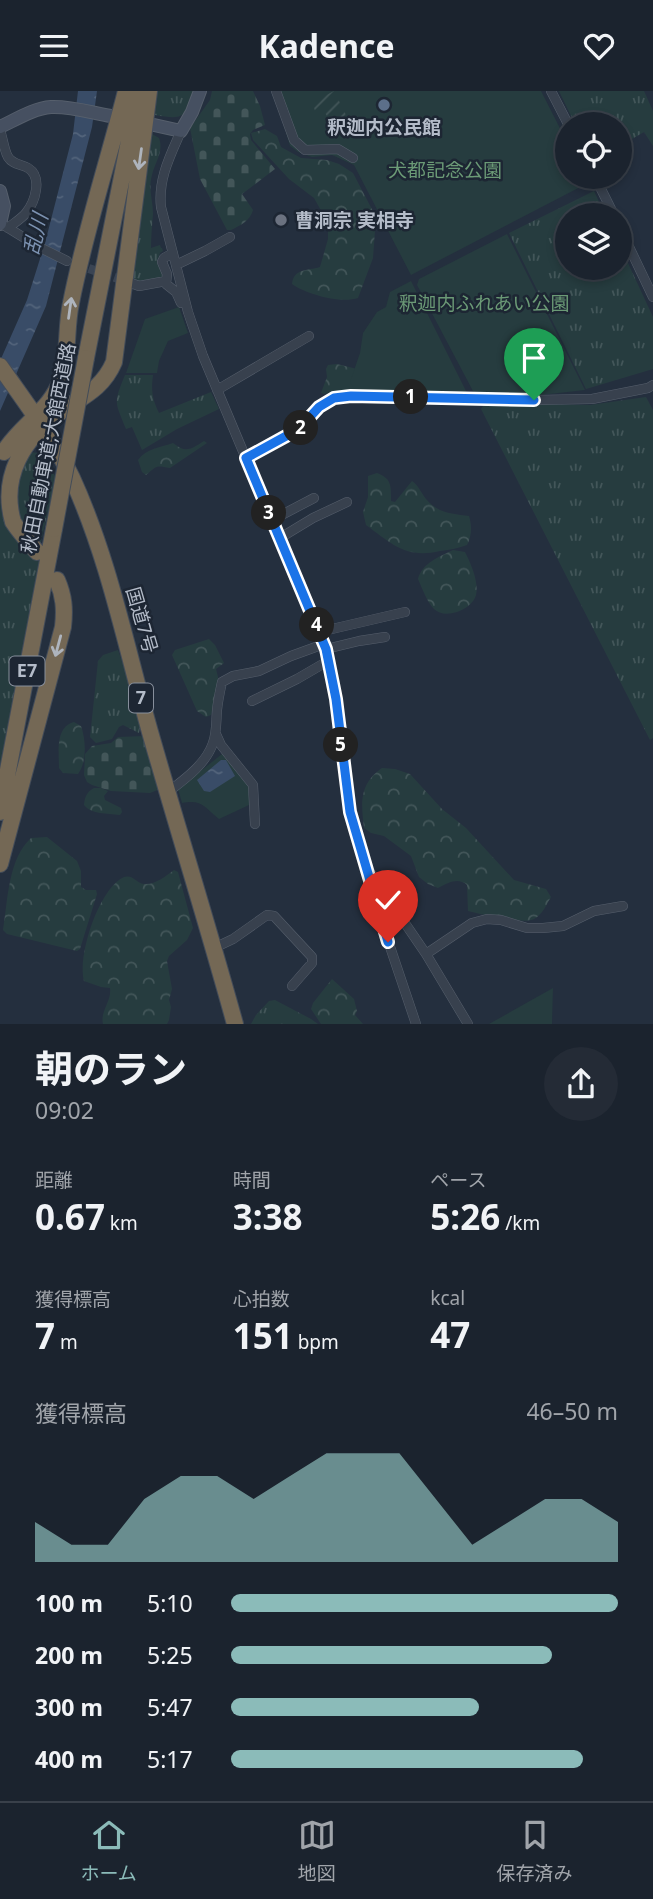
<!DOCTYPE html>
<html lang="ja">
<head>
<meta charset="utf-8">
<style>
  :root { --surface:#1b232e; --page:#242b36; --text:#f1f3f6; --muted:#a0a4aa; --line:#39404a; --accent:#8bbbb9 }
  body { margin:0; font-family:"Noto Sans","Noto Sans JP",sans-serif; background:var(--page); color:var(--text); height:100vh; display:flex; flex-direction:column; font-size:26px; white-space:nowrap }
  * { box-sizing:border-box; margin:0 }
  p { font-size:23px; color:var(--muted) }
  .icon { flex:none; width:38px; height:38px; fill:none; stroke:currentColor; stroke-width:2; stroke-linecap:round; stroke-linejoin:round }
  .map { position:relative; height:933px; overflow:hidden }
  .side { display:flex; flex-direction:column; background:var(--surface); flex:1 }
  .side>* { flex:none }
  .controls { position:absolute; left:555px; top:21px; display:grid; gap:14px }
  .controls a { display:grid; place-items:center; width:77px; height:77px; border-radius:50%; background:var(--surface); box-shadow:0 4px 10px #0003,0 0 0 2px var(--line); font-size:35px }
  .pin { position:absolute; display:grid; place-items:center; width:60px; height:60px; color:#fff; margin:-72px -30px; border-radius:50% 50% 50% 0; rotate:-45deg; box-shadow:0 0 7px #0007 }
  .pin .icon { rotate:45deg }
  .km { position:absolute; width:35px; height:35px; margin:-18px; border-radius:50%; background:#222; color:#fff; font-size:19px; line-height:35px; text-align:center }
  .round { display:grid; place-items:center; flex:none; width:74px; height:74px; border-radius:37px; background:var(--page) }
  .head { display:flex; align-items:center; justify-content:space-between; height:119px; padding:0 35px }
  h1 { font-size:38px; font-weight:700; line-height:52px }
  .figures { display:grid; grid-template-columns:repeat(3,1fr); gap:10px; height:119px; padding:7px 35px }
  .figures div { display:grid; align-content:center }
  .figures b { font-size:35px; font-weight:700 }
  .figures small { font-size:19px; font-weight:400 }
  .figures p { font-size:19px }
  .chart { height:196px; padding:14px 35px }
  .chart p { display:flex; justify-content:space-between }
  .chart svg { width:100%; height:126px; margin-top:7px; fill:var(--accent); opacity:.7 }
  ul { padding:0 35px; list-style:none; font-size:23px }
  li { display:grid; grid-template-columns:112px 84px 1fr; align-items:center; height:52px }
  li i { height:18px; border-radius:9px; background:var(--accent) }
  header { display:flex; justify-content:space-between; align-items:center; height:91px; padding:0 35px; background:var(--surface); font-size:32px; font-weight:700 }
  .dock { display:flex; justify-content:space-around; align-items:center; height:98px; border-top:2px solid var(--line); background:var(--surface); font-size:19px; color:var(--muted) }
  .dock a { display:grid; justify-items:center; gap:4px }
  .dock .active { color:var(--accent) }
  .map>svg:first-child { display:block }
  .grass { fill:url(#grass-tufts) }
  .forest { fill:url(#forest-crowns) }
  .cemetery { fill:url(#cemetery-stones) }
  .park { fill:#263c3f }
  .garden { fill:url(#garden-furrows) }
  .water { fill:url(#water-ripples) }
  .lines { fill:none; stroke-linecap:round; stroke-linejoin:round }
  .street-tunnel { stroke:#3a4453; stroke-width:9; stroke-dasharray:9 4.5; stroke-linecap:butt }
  .street-casing { stroke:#565f6c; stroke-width:10 }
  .secondary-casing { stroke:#565f6c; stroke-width:14 }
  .highway-casing { stroke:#434c59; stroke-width:18 }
  .street { stroke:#38414e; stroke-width:9 }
  .secondary { stroke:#465061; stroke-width:12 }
  .highway { stroke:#746855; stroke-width:16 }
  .highway-bridge-casing { stroke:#434c59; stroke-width:18; stroke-linecap:butt }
  .highway-bridge { stroke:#746855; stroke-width:16 }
  .oneway { stroke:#aeb4bd }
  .route-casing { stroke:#fff; stroke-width:14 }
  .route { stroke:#1a73e8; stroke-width:9 }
  .service-dot { fill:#5c6f8a; stroke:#1d2633; stroke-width:2.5 }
  .worship-dot { fill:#6b7280; stroke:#1d2633; stroke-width:2.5 }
  .labels { text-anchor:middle; stroke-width:5; stroke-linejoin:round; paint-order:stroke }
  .shield { fill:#1d2633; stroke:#878f9c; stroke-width:2 }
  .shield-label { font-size:18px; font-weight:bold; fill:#b4bcc9 }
  .poi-label { font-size:19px; font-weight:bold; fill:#b4bcc9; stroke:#1d2633 }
  .park-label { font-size:19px; fill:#6b9a76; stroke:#1d2633 }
  .street-label { font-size:19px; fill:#b4bcc9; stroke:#1d2633 }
  .water-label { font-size:21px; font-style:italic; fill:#7c92b1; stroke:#1d2633 }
</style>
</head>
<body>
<header><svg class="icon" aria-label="menu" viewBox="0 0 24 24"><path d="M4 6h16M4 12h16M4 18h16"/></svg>Kadence<svg class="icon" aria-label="heart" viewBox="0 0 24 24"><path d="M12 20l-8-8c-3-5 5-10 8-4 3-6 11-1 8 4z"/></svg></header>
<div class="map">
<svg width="653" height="933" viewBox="0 0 653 933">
  <defs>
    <pattern id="grass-tufts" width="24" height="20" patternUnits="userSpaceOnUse" patternTransform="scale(1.75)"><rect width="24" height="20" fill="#263c3f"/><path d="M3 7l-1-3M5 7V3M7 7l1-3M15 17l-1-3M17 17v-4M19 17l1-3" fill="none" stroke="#435659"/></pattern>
    <pattern id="forest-crowns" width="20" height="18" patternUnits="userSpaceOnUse" patternTransform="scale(1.75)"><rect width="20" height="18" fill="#263c3f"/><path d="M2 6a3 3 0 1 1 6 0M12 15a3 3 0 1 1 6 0" fill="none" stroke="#435659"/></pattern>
    <pattern id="cemetery-stones" width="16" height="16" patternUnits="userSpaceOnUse" patternTransform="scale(1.75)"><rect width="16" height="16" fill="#263c3f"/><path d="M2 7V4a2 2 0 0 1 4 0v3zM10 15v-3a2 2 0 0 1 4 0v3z" fill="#435659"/></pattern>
    <pattern id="garden-furrows" width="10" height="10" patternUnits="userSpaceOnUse" patternTransform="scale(1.75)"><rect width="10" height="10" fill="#263c3f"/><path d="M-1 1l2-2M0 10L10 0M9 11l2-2" fill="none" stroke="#435659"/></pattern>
    <pattern id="water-ripples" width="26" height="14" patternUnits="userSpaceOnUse" patternTransform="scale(1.75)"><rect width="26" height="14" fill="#394c67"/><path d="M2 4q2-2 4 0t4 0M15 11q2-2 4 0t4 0" fill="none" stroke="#53647b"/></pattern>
  </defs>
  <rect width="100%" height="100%" fill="#242f3e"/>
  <path class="grass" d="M157,0H195C185,27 184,29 155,24Z
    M559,0H644L653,20V55L644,41L620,55V33H575Z
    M150,42L159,47C164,61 155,71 152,84C148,98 153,110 153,123C152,134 151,146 151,157L160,154L161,157H162L163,160L160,162L157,170L163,183L162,186L140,190L132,188Z
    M594,100L605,124H567V177H620V155L653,226V278L586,298L509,142Z
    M125,284H153C151,299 152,308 159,322L211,301L219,318L177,338L142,359L132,336L126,338C115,310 113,313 125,284Z
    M646,306L653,319V647L650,649L481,318L485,312L590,314Z
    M27,361L40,362L45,365L56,387L40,455L21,432L12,410Z
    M0,409C1,415 1,421 3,426C9,439 27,464 39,470L0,675Z
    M118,559L127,584L140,636L139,642L123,634L119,636L112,648L96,652L90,646L98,570L103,564Z
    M275,909L311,928L318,933H251L256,924L269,910Z"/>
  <path class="forest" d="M265,38L277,45L281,56L301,67L327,69L339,73L353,82L376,126L373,167L358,207C341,213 306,203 292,193C294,177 307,180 320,176L328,148V132L314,107L289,88L253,49L251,42Z
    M337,273L365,280L363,300H337L324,303L321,302L327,286L326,278L328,274Z
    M204,350L207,352L170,377C155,374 157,375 146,384L142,381L138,369C147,357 159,357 173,352C186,362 190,359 204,350Z
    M377,382C392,388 391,395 391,410L395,411L412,390C419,395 421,402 426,408C437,422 453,423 469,425C472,435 472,444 467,454C459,457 450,459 440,460C406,468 392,453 366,434L363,421L368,406V385Z
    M453,459L465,461C471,473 479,491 476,504C472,519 445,529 434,518C427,511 422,497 418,488C422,472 439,466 453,459Z
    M209,548L215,554L224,572L216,578L219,590L211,624L206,626L197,620L172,564L175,559Z
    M74,631L81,635C86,649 87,671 78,683L63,682L59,677C59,661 55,636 74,631Z
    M382,677L395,678L410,683L442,718L466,737L514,789L546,798L551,806C547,813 542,824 534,828C524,834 480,823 468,820L467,794C458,786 448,792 438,797L428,793L419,786L411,765L384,745L371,742L364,737C361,712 359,693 382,677Z
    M94,697H101L108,700L104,705L105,709L121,717L122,721L120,724C107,722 92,724 84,714C85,705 87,701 94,697Z
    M47,746L77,770L81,780V796L86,799H96L97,803L80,858L77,860L7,843L3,839C8,809 8,768 31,747Z
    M174,779L178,781L193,837L187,849L169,865L167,870L172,898L169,909L171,916L169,929L167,933H103C100,920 112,910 110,897L101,896L84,890C77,865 99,797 124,786C133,783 136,792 144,793C155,794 166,785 174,779Z
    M332,888L354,908L357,920L355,924L363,933H321L311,918L313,912Z"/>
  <path class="cemetery" d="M212,0H253L260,15L265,34L253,39L250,43L251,49L275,78L242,103L253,119C250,130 241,134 231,139H227L200,88L190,37L210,9Z
    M146,645L160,698L150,702L111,700L92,694L87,691L84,684L85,663L92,655L111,652L118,646Z"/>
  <path class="park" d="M274,0H541L567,51V86H585L588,92L411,184L354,74L332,64L312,66L298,61L290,55Z
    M507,143L585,299L541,304L474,302L417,194L419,188Z
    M411,190L467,302L461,304L357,302L350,291L360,262L363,242L377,221L386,216L390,201Z
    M179,216L188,242L168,250L159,270L157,282H126L145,228Z
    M222,663L226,664L251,696L253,710L249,714L219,728C204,716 202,708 182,712L178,698Z
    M553,897L552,933H489Z"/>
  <path class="garden" d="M334,0L350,32L335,40L322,16L315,20L313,13L316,9Z"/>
  <path class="water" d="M78,0H97L92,36L46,215L0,320V270L27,209L45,152L73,43Z
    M221,669H226L235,685L210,701L204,700L197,689Z"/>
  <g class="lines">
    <path class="street-tunnel" d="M76,173L125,190"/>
    <defs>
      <path id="street" d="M276,0L294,49L305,59L338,58L353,67
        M551,0L568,33
        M0,39C3,48 4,59 8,66C13,74 21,73 28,77C43,86 35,111 26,122C21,128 14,132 8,137
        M181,40C170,65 158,88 161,116L188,221L203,265L326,558L336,608L350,721L379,823L416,933
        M595,86L614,124
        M5,135L39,156L67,170
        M620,137L653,206
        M173,162L164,167L162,171L167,183L166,193L176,201L181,212
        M176,174L205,160L230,146
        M131,192L139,195L166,190
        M217,299L309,245
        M246,367C261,358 288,348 300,337C321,319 319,309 350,305L534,309L592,308L648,297L653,294
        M272,429L314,407
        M280,447L313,427L347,411
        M319,541L405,521
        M326,558L359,550L385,546
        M252,610L297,588L328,570
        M216,643L221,654L253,694L255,733
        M168,701C185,688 206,673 213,652C217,641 216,630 217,619C218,609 220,600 222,591L233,585L259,580L291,565L324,553
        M370,781L426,863L468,933
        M214,857L233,848L267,824L274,825L312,866V872L292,895
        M426,863L472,832L487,828L501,829L527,837H543L563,835L594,820L623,815"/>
      <path id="secondary" d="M154,34L181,40L192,21L200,0
        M0,36C15,29 34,17 51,16C72,15 92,22 111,25
        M0,100L4,115L0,133"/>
      <path id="highway" d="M86,267L139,0
        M0,275C25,311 53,347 72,387C109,468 126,556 150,641C178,739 208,835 235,933
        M4,361C18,337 46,322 58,296C70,270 65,239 71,212C85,140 108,71 126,0
        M37,461C29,451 20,442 13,431C0,385 24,347 59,322C81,306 102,299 114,271L149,0
        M0,721L54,438
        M0,773L63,536C65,518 64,505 57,489"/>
    </defs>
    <use href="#street" class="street-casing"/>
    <use href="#secondary" class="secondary-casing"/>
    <use href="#highway" class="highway-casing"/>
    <use href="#street" class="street"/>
    <use href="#secondary" class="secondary"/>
    <use href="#highway" class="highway"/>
    <defs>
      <path id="highway-bridge" d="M54,438L86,267"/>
    </defs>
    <use href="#highway-bridge" class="highway-bridge-casing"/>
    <use href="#highway-bridge" class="highway-bridge"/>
  </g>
  <defs><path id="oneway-shaft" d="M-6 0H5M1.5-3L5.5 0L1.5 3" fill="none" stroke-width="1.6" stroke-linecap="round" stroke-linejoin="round" transform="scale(1.75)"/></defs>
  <g class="oneway">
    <use href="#oneway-shaft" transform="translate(140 68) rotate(98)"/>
    <use href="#oneway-shaft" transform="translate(70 217) rotate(-82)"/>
    <use href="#oneway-shaft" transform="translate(58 555) rotate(105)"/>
  </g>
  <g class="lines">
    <defs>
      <path id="route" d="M388,851L350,721L336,608L326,558L246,367L299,338L319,316L334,307L351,305L534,309"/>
    </defs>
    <use href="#route" class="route-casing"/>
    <use href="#route" class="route"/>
  </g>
  <circle class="service-dot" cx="384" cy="14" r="7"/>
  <circle class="worship-dot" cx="281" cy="129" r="7"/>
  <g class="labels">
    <g class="shield">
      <rect x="9.5" y="565.5" width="35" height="29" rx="5"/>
      <rect x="129" y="592.5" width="24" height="29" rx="5"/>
    </g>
    <g class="shield-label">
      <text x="27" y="586">E7</text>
      <text x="141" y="613">7</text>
    </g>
    <g class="poi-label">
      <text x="384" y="43">釈迦内公民館</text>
      <text x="295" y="136" text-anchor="start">曹洞宗 実相寺</text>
    </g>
    <g class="park-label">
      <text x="445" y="86">犬都記念公園</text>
      <text x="484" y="219">釈迦内ふれあい公園</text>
    </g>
    <g class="street-label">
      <text transform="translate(48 357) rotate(-79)" y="7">秋田自動車道;大館西道路</text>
      <text transform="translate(142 529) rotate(74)" y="7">国道7号</text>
    </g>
    <g class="water-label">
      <text transform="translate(36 143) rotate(-76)" y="7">乱川</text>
    </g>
  </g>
</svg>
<div class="controls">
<a><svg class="icon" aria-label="locate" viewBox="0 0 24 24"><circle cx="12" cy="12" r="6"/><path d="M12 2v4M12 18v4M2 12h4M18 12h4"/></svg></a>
<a><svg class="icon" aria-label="layers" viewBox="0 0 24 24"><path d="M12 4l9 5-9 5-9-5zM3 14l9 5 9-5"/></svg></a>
</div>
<div class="pin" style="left:534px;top:309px;background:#1e9e55"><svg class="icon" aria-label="arrive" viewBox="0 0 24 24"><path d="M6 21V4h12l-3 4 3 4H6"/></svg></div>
<div class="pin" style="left:388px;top:851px;background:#d93025"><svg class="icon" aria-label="check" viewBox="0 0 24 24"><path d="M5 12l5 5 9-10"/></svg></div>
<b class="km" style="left:411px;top:306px">1</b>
<b class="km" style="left:301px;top:337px">2</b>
<b class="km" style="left:269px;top:422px">3</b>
<b class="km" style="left:317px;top:534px">4</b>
<b class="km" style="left:341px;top:654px">5</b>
</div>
<section class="side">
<div class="head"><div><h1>朝のラン</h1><p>09:02</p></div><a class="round"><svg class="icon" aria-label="share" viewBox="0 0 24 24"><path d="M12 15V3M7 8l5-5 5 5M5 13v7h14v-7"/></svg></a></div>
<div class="figures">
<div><p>距離</p><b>0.67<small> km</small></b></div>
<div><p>時間</p><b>3:38</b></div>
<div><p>ペース</p><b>5:26<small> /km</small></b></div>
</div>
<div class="figures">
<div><p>獲得標高</p><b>7<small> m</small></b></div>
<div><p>心拍数</p><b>151<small> bpm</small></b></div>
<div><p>kcal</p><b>47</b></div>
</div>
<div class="chart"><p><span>獲得標高</span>46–50 m</p>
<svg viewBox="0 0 160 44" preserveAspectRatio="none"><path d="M0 44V30L10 38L20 38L30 22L40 14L50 14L60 22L70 14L80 6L90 6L100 6L110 22L120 38L130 30L140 22L150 22L160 30V44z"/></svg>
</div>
<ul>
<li><b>100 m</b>5:10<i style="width:100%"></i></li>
<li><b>200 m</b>5:25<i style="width:83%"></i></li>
<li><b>300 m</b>5:47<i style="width:64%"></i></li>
<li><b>400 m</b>5:17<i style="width:91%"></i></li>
</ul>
</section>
<nav class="dock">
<a class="active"><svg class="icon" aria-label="home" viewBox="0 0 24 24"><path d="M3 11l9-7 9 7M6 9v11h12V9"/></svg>ホーム</a>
<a><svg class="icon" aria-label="map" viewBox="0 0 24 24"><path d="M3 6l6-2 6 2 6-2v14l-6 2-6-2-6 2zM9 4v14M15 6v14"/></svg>地図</a>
<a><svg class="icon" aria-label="saved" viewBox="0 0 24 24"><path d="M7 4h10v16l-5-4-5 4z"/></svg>保存済み</a>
</nav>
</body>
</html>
